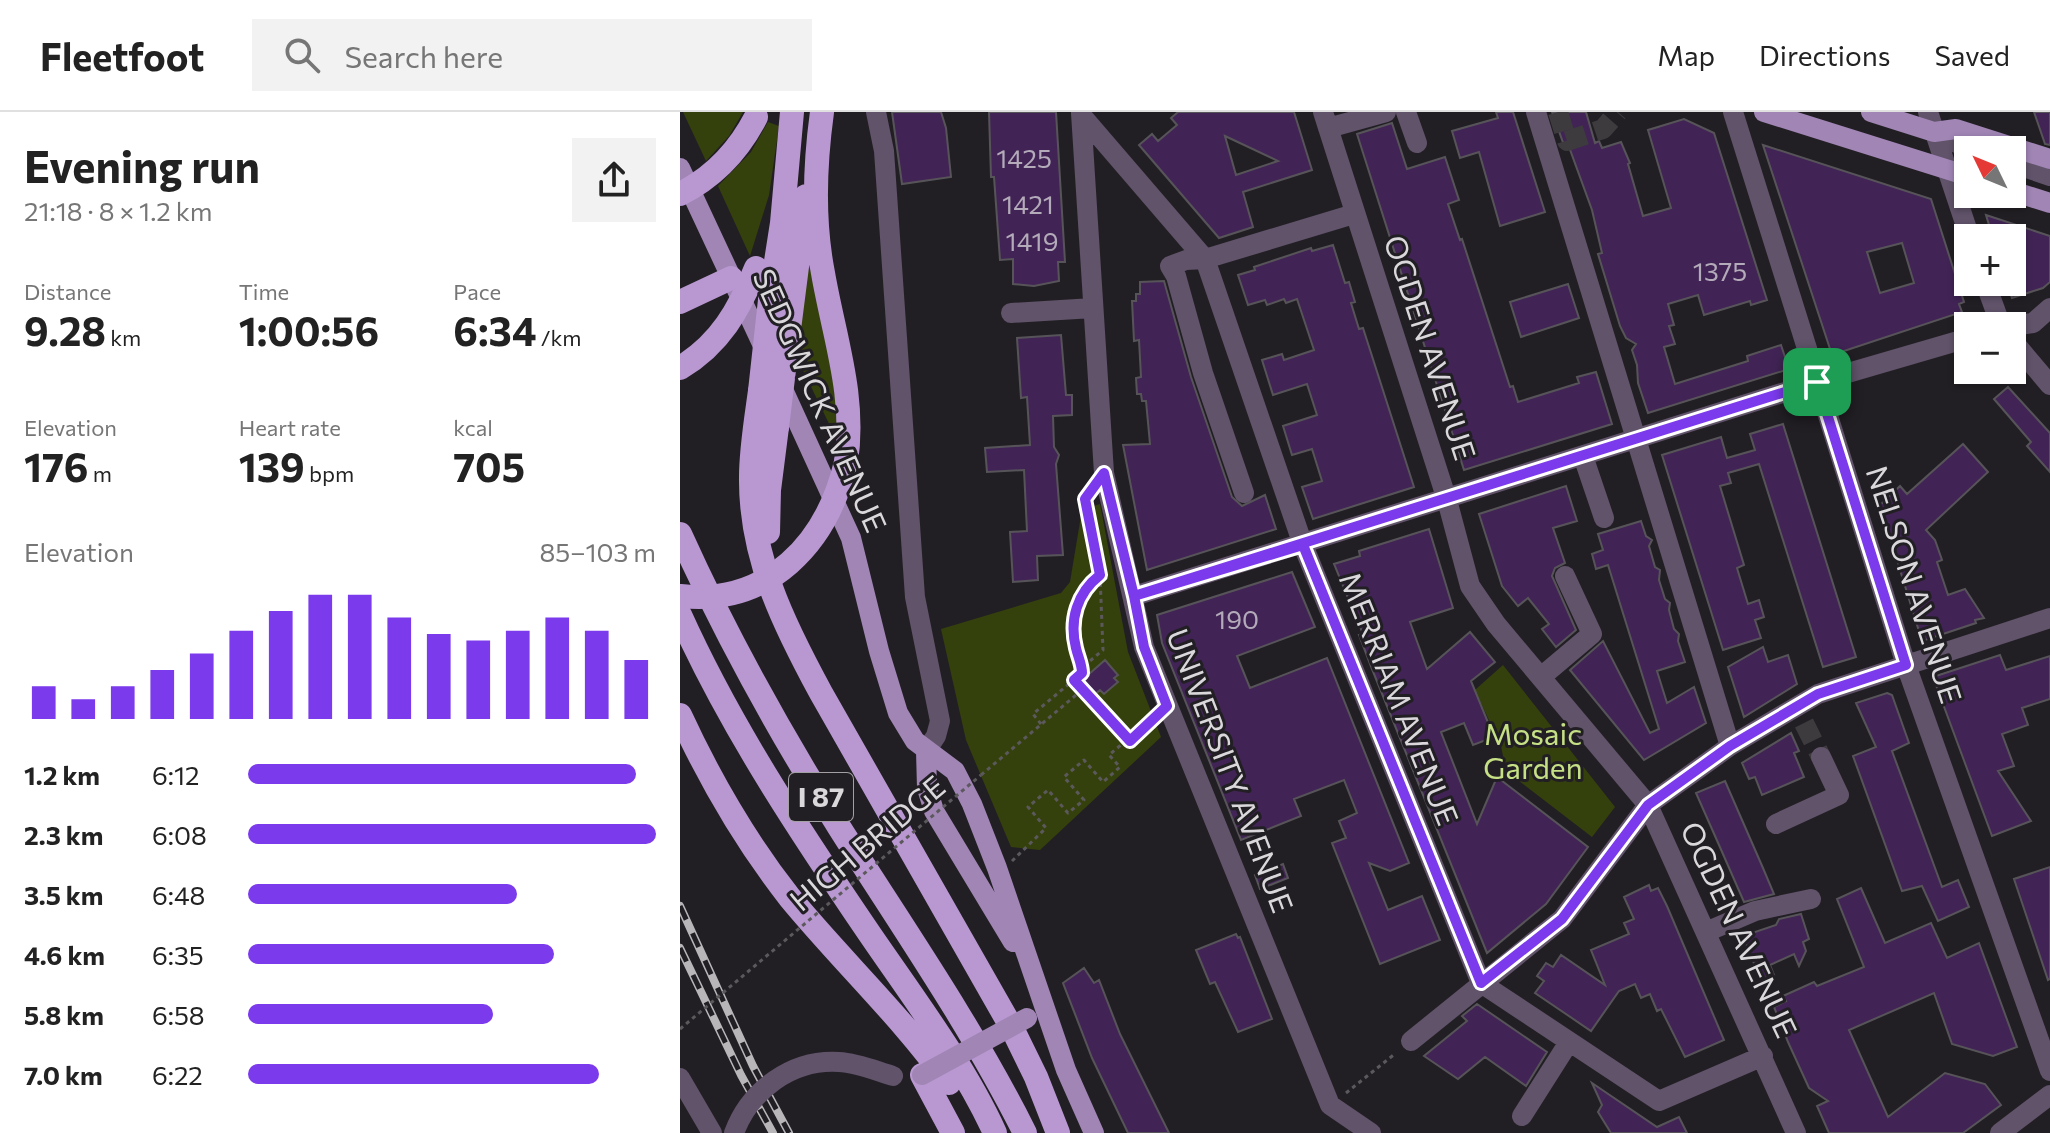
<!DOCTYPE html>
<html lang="en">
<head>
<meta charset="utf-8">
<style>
  :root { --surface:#fff; --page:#f2f2f2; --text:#222; --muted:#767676; --line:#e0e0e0; --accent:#7c3aed }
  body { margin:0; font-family:Commissioner,sans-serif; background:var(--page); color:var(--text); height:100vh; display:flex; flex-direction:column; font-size:30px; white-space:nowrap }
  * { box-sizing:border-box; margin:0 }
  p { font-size:26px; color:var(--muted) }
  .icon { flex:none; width:44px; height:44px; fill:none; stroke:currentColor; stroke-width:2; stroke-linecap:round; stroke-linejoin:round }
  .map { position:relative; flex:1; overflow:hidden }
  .panel { display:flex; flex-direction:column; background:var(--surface); width:680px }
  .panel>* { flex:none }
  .needle { width:52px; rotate:313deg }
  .tools { position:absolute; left:1274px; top:24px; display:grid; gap:16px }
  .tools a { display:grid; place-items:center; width:72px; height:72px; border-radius:0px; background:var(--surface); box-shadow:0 2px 6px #0004; font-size:40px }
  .pin { position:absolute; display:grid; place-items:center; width:68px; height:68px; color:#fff; margin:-34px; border-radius:16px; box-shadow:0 4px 12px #0006 }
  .round { display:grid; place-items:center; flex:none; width:84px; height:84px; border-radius:0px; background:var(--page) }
  .head { display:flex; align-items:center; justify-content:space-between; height:136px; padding:0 24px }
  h1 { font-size:44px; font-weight:700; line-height:60px }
  .figures { display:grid; grid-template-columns:repeat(3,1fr); gap:12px; height:136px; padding:8px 24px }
  .figures div { display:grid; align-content:center }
  .figures b { font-size:40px; font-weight:700 }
  .figures small { font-size:22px; font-weight:400 }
  .figures p { font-size:22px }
  .chart { height:224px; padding:16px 24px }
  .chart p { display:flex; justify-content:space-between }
  .chart svg { width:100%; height:144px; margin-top:8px; stroke:var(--accent); stroke-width:6 }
  ul { padding:0 24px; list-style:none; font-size:26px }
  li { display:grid; grid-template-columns:128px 96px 1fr; align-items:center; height:60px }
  li i { height:20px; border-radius:10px; background:var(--accent) }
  header { display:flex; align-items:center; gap:48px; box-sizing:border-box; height:112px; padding:0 40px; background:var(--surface); border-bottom:2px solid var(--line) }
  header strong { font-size:38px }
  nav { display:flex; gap:44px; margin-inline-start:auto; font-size:28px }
  .search { width:560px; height:72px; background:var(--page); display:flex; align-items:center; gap:20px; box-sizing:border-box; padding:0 28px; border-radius:0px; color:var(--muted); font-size:30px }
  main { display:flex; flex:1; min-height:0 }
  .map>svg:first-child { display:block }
  .green { fill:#35410d }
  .building { fill:#412455; stroke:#575459; stroke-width:2; fill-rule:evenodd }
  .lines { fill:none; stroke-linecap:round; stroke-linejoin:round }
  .minor-tunnel { stroke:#3e3b3f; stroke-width:20; stroke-dasharray:20 10; stroke-linecap:butt }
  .path { stroke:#5c595d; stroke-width:3; stroke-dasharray:4 4; stroke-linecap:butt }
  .minor { stroke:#60536a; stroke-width:20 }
  .major { stroke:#a085b5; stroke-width:20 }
  .highway { stroke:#b998d2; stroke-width:24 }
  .rail-casing { stroke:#b8b6b9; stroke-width:8 }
  .rail { stroke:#221f24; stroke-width:5; stroke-dasharray:15; stroke-linecap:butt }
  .path-bridge { stroke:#5c595d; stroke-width:3; stroke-dasharray:4 4; stroke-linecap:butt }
  .minor-bridge { stroke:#60536a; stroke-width:20 }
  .major-bridge { stroke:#a085b5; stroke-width:20 }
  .highway-bridge { stroke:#b998d2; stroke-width:24 }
  .route-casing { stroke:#fff; stroke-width:16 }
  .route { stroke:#7c3aed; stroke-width:10 }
  .labels { text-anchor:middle; stroke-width:6; stroke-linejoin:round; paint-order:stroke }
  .number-label { font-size:26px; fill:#b4abba }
  .shield { fill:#221f24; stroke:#a3a0a4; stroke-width:2 }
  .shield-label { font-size:28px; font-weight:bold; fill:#dad8db }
  .street-label { font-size:30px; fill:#dad8db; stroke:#221f24 }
  .park-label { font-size:30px; fill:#c5e085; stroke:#221f24 }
</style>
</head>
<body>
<header>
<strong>Fleetfoot</strong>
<div class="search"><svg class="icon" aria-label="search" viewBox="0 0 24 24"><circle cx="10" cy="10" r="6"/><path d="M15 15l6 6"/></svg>Search here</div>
<nav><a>Map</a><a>Directions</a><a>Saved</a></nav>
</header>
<main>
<section class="panel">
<div class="head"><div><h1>Evening run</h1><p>21:18 · 8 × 1.2 km</p></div><a class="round"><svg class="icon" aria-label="share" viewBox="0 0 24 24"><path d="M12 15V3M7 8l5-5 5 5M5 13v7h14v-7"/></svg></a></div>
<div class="figures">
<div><p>Distance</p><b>9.28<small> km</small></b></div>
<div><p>Time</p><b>1:00:56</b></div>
<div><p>Pace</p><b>6:34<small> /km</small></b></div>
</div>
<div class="figures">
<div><p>Elevation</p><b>176<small> m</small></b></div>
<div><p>Heart rate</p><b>139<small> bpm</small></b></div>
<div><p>kcal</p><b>705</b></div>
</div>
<div class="chart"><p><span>Elevation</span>85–103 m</p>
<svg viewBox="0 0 160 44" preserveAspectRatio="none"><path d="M5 44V34M15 44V38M25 44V34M35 44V29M45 44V24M55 44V17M65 44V11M75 44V6M85 44V6M95 44V13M105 44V18M115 44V20M125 44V17M135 44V13M145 44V17M155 44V26"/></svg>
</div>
<ul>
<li><b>1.2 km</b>6:12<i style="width:95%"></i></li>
<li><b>2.3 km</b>6:08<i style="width:100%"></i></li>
<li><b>3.5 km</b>6:48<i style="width:66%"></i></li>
<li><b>4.6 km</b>6:35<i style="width:75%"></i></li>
<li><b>5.8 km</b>6:58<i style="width:60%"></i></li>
<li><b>7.0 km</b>6:22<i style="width:86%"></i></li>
</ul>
</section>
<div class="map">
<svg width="1370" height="1021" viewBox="0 0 1370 1021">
  <rect width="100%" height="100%" fill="#221f24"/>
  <path class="green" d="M3,0H63L49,24L26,49Z
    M88,10L99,14L89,83L70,144L38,74L71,40Z
    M129,150L157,276V328L116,244Z
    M420,392L448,540L481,625L360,738L331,735L286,628L261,517L381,481L390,470L402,398Z
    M823,553L935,695L912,725L826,659L821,634L795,578Z"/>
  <path class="building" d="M212,0H261L266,16L271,65L222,72Z
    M309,0H376L385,150H378L379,169L354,174L333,172V147L320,148L314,65H311Z
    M498,0H614L632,58L563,80L573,115L539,126L459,33L472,22L478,29L497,13L491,6ZM545,24L598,49L556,63Z
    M816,0H833L865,100L820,114L799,40L780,46L772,19L818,6Z
    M872,0H906L915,31L919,29L922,36L941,30L950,51L948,52L963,104L991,96L968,18L1004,7L1034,21L1087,188L1071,193L1070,189L1024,203L1018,183L988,192L994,213L989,214L995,232L984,235L995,272L1068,249L1067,244L1101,233L1109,257L968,301L958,271L957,253L952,238L956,232L946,226L940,214L918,142L922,141L912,98L889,35L885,36Z
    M1354,0H1370V33L1365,32Z
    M712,11L727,57L765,45L779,88L768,92L780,128L782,127L830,275L833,274L838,290L899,271L897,265L916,260L932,312L784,358L677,22Z
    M1083,33L1251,87L1284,190L1279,192L1282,200L1152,243ZM1222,131L1234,171L1200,181L1187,140Z
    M1306,103L1370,124V170L1363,176L1332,186L1327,170H1332V126H1313Z
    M653,133L665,171L669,170L675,190L671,191L679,217L683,216L734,375L633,407L622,375L642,369L632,337L612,343L603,314L637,303L627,272L593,283L582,248L602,242L604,248L634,238L617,187L606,191L604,187L587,193L585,188L568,193L558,163L575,158L574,155L631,136L632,139Z
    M484,169L511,265L552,385L562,394L585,383L596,417L467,458L443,333L470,332L466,289H462L461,282H457L456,266L461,265L459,228L454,229L452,189H456V182H460V170Z
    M888,172L899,206L841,225L830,190Z
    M381,223L386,283H392V303L373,304L374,335L379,343L376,352L383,443L357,444L358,468L333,470L330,420L347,419L344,358L307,360L305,336L350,333L347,285L341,286L337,226Z
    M1328,275L1370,321V360L1347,334L1351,330L1314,287Z
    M1103,312L1176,545L1143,555L1079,352L1048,361L1051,371L1040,374L1064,453L1057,456L1068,492L1079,488L1084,505L1075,508L1081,526L1043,538L982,343L1041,325L1047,346L1075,338L1070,322Z
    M1283,332L1308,360L1246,418L1255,428L1262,448L1257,450L1268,483L1285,477L1304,506L1295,508L1296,511L1242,529L1200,393L1220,374L1227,382Z
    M886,374L897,409L873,416L885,451L875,456L872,464L896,518L876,535L862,517L869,512L848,486L838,494L822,474L799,402Z
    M961,409L966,424L972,428L969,434L975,455L980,458L979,468L985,487L990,491L989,498L994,517L999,522L998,529L1005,550L977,559L987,591L1014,575L1026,611L964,648L890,558L923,529L970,621L979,617L928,453L916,457L912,442L923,438L918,422Z
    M749,417L773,496L730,510L747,557L790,520L815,550L791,569L814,625L793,633L784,611L761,620L797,712L817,665L908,735L866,792L807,841L692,557L679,523L683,522L654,452L680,444L679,439Z
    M612,460L635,515L557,544L570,576L647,546L729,751L710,759L689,751L708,798L742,784L760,828L700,852L652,731L666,726L659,709L677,701L664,668L614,687L621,704L561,728L482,531L477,503Z
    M1083,535L1088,550L1108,543L1117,572L1064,605L1048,555Z
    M1320,543L1326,558L1370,544V587L1342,596L1348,613L1322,622L1334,654L1318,659L1351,709L1312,724L1253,565Z
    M425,548L438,563L434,566L438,570L424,582L420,578L413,584L400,570Z
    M1207,581L1212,583L1229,631L1212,639L1262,775L1278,768L1289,795L1258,809L1242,774L1222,779L1173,644L1196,635L1176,591Z
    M1111,621L1119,639L1114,641L1124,665L1082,683L1075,665L1069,667L1062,651Z
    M1045,669L1083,756L1094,782L1064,790L1039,733L1016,681Z
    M603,752L608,766L580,777L575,763Z
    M1370,755V867L1368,868L1334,767Z
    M969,773L971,779L978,776L987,794L1044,928L1005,945L981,897L977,899L970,882L961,886L955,872L939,879L911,919L855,881L864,869L857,864L866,851L873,855L881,843L925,873L911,838L949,822L944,811L954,807L944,785Z
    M1181,776L1205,831L1251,811L1267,846L1299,831L1337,935L1313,944L1272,932L1254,881L1169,918L1208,1005L1265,961L1305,972L1321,993L1283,1021H1149L1137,994L1148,989L1129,976L1108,930L1094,895L1106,889L1103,884L1134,870L1137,874L1184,855L1157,787Z
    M1121,802L1129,827L1123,830L1126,839L1119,854L1114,842L1090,853L1094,863L1081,869L1063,824L1096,813L1099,807Z
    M556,822L558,826L560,825L592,907L558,920L535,870L530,872L516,838Z
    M404,856L414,871L419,868L440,922L489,1021H448L412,946L383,871Z
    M797,892L867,940L846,974L805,945L778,967L744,944L787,909L782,904Z
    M912,971L977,1015L999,1005L1007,1021H931L918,1000L922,993Z"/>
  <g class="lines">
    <path class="minor-tunnel" d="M878,0L887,29L923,17L938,0
      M1124,611L1141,645"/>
    <path class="path" d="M404,554L423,538L420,463
      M395,569L450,629L475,605
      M361,612L353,602L402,561C402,552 398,545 396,537C389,508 397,481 420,463L405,387L410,380
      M301,663L402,578
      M332,749L366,716L348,695L368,678L388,701L404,688L384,665L404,648L423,670L440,655L429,643L448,627
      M666,981L716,941"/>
    <path class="minor" d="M196,0L204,39L235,485L260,609L256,624L246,639
      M643,0L767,388L790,474L816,512L968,693L1116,1021
      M726,0L737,31
      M856,0L1050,634
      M1053,0L1226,553L1370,959
      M1248,0L1290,126
      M401,1L424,361L464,535L650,993L691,1021
      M402,4L525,147L623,433L801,871L979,989L1083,944
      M648,16L706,0
      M1254,20L1291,38
      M1332,51L1370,64
      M1305,170L1321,214
      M331,201L413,196
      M1332,214L1353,211L1370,196
      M1332,228L1370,273
      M903,344L924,406
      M564,381L523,261L496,164L490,154L506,148L525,147L674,102
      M454,484L1137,270L1288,226
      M861,565L912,522L885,464
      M1096,712L1159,683L1141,645
      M1026,820L1075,799L1131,787
      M731,929L882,807L968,693L1050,634L1138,582L1370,506
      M0,966L32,1021
      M842,1004L889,930
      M1320,1021L1370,983"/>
    <path class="major" d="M1084,0L1288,64
      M1191,0L1254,20L1276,17L1370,47
      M0,56L85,238
      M1332,79L1370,91
      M100,271L171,426L199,539L218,601L235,629L275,659L292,692L317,756L386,958L414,1021
      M246,639L247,676L254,699L333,830"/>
    <path class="highway" d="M142,0C135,51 133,110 143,161C154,225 176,284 166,350
      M90,188L102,111L112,0
      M0,190L51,166
      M108,225L126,84
      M80,279C76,308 71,337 71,365C70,445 104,513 141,581L333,918L356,965L378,1021
      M88,420L89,378L97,315
      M0,422C46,524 100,621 159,715C223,816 292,915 345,1021
      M0,503C51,616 119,718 189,821C232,884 283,951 315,1021
      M0,603C30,668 66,730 110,786C162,849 221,904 269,971
      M242,963L273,1021"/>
    <defs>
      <path id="rail" d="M0,794L73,954L109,1021
        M0,836L61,963L93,1021"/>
    </defs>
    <use href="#rail" class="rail-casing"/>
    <use href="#rail" class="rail"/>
    <path class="path-bridge" d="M0,917L301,663"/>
    <path class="minor-bridge" d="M54,1021C70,978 112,947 159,950C178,951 196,959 213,964"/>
    <path class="major-bridge" d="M242,963L347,906"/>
    <path class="highway-bridge" d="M0,82C34,65 59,38 76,5
      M0,256C40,232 59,198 76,156
      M80,279L90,188
      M97,315L108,225
      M0,484C89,494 147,431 166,350"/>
  </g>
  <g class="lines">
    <defs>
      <path id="route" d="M1137,270L454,484L424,361L405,387L420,463C397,481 389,508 396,536C398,545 402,552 402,561L394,568L450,629L487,594L464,535L454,484L623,433L801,871L882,807L968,693L1050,634L1138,582L1226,553L1137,270"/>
    </defs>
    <use href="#route" class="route-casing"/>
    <use href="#route" class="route"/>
  </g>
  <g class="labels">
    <g class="number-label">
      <text x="344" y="56">1425</text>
      <text x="348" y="102">1421</text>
      <text x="352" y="139">1419</text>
      <text x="1040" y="169">1375</text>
      <text x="557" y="517">190</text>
    </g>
    <rect class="shield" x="109" y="661" width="64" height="48" rx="6"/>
    <g class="shield-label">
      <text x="141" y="695">I 87</text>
    </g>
    <g class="street-label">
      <text transform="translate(749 236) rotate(72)" y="10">OGDEN AVENUE</text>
      <text transform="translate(139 289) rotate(66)" y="10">SEDGWICK AVENUE</text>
      <text transform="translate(1233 473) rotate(72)" y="10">NELSON AVENUE</text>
      <text transform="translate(718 587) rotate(68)" y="10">MERRIAM AVENUE</text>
      <text transform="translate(549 659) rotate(69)" y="10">UNIVERSITY AVENUE</text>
      <text transform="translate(188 732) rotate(-40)" y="10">HIGH BRIDGE</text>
      <text transform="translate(1058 818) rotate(65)" y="10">OGDEN AVENUE</text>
    </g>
    <g class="park-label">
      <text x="853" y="633">Mosaic<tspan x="853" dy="34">Garden</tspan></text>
    </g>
  </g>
</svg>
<div class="tools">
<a><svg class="needle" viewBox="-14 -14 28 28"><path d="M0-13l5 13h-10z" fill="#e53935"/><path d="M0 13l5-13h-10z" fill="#767676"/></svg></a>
<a>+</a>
<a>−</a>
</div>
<div class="pin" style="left:1137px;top:270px;background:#1e9e55"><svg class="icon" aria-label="arrive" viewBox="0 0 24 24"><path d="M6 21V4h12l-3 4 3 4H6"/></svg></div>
</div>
</main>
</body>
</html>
